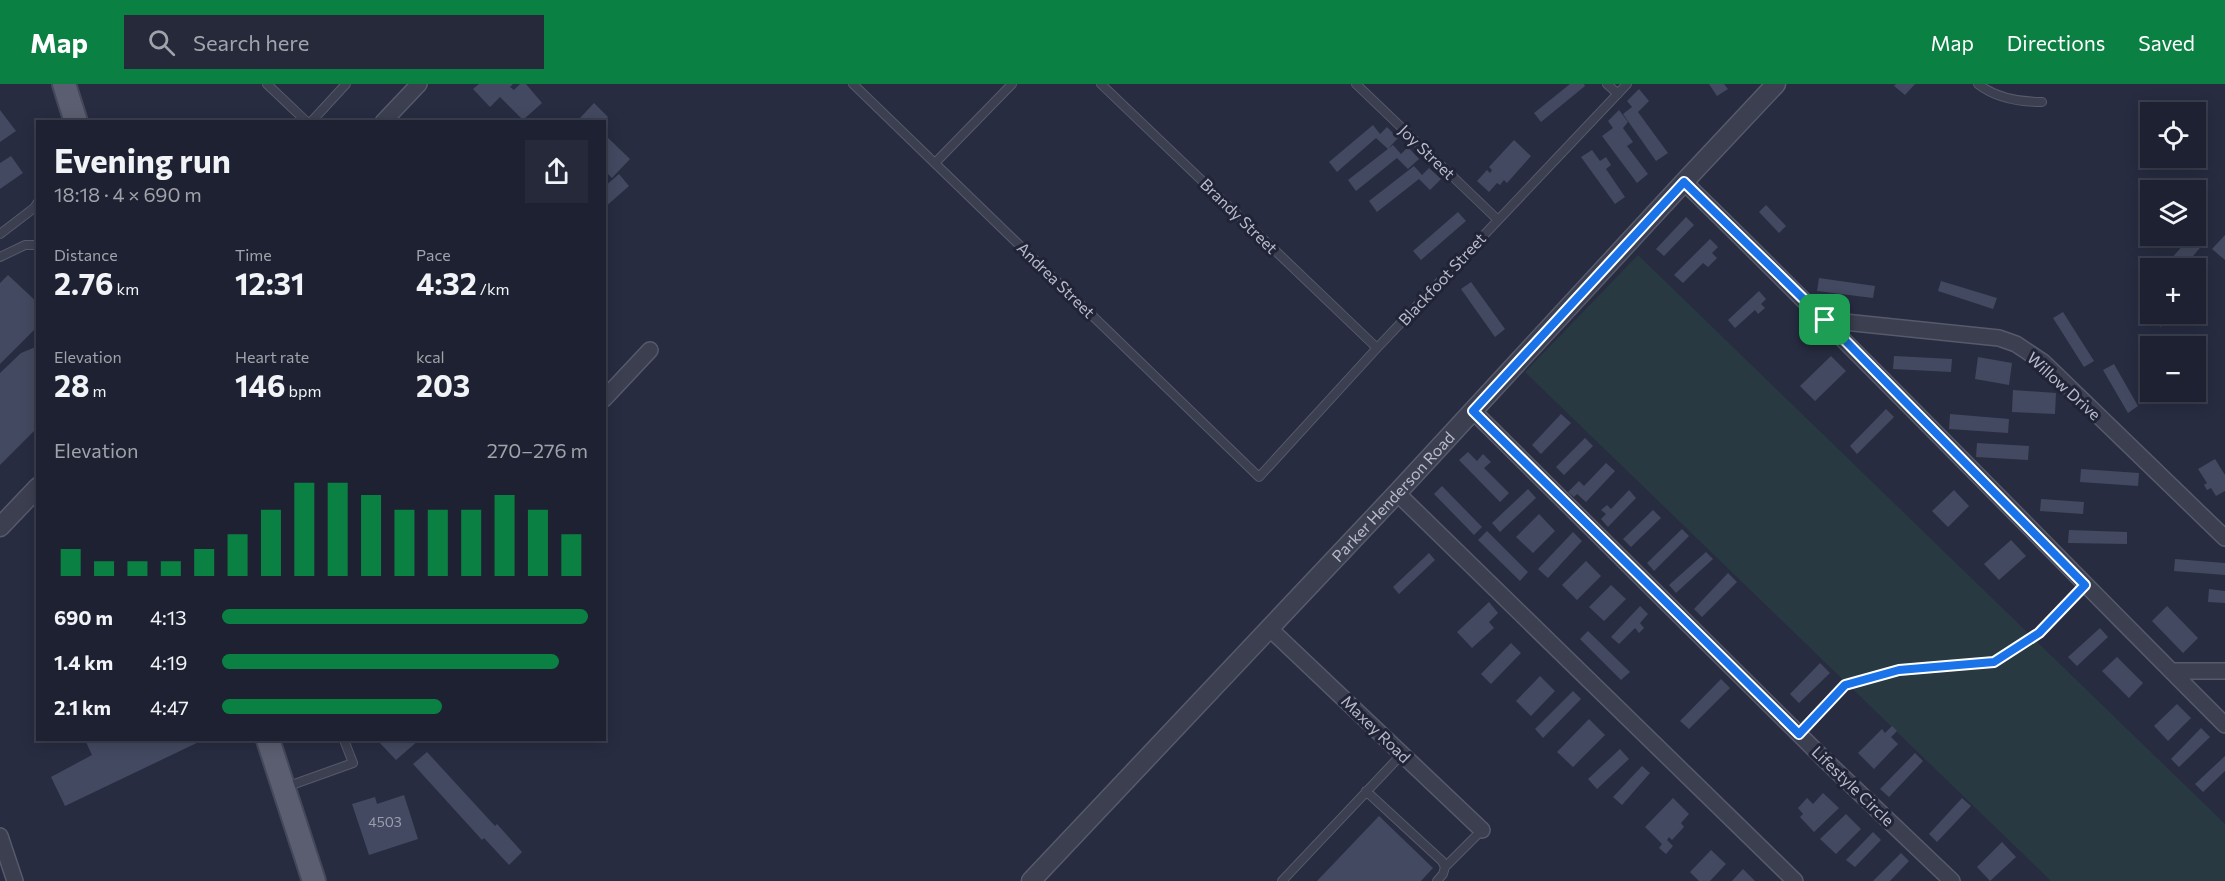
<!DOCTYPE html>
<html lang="en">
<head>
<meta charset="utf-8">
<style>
  :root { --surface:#1d2131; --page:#252939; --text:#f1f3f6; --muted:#a0a3ab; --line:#3b3e4d; --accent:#0b8043 }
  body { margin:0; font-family:Commissioner,sans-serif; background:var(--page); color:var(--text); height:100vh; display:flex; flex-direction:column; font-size:22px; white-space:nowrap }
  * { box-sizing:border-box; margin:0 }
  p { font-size:20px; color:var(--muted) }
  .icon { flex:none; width:33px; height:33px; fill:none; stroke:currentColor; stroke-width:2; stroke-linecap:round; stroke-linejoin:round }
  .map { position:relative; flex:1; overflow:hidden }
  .details { position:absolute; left:36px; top:36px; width:570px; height:621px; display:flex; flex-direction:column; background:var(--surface); border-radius:0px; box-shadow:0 3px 15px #0003,0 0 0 2px var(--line) }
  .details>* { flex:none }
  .controls { position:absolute; left:2140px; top:18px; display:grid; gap:12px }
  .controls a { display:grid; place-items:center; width:66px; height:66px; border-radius:0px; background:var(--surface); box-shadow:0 3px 15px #0003,0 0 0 2px var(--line); font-size:30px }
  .pin { position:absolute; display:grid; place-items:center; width:51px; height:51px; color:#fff; margin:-26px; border-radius:12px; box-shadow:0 3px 9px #0006 }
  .round { display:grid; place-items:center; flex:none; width:63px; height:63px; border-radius:0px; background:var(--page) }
  .head { display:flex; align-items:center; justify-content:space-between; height:102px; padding:0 18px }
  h1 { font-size:33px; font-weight:700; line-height:45px }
  .figures { display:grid; grid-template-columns:repeat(3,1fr); gap:9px; height:102px; padding:6px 18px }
  .figures div { display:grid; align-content:center }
  .figures b { font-size:30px; font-weight:700 }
  .figures small { font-size:16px; font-weight:400 }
  .figures p { font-size:16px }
  .chart { height:168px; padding:12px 18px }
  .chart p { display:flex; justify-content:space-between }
  .chart svg { width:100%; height:108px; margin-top:6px; stroke:var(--accent); stroke-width:6 }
  ul { padding:0 18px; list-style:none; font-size:20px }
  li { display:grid; grid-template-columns:96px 72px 1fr; align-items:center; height:45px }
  li i { height:15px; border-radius:8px; background:var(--accent) }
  header { display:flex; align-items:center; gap:36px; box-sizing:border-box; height:84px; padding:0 30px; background:var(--accent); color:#fff }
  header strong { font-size:28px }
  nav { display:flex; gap:33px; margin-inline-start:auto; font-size:21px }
  .search { width:420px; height:54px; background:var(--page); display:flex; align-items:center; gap:15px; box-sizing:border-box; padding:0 21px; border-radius:0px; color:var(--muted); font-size:22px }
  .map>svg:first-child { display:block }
  .green { fill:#293942 }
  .building { fill:#434960 }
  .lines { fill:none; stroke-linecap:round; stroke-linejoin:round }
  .service-casing { stroke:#565a6b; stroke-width:10 }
  .minor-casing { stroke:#565a6b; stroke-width:18 }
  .tertiary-casing { stroke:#565a6b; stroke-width:21 }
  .primary-casing { stroke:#45485a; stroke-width:26 }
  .service { stroke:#3b3f50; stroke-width:8 }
  .minor { stroke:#3b3f50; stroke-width:15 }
  .tertiary { stroke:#3b3f50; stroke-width:18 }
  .primary { stroke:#5a5e70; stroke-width:22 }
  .route-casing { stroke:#fff; stroke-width:12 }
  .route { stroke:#1a73e8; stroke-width:8 }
  .labels { text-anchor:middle; stroke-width:6; stroke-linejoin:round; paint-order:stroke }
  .number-label { font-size:14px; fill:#9b9eb0 }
  .street-label { font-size:16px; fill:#b8bbcb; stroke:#202436 }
</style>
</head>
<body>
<header>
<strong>Map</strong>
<div class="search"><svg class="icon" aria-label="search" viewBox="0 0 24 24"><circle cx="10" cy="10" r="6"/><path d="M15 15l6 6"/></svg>Search here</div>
<nav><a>Map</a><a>Directions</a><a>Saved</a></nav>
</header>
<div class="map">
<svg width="2225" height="797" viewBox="0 0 2225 797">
  <rect width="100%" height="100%" fill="#272c41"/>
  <path class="green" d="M1638,171L2225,740V797H2051L1525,288Z"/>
  <path class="building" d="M479,0H513L510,3L514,6L520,0H526L542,19L523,36L500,13L490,23L473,5Z
    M1570,0H1584L1585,2L1541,38L1534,29Z
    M1709,0H1724L1728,5L1717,12Z
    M1896,0H1915L1905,11L1894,2Z
    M1639,5L1649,17L1638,28L1668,69L1656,77L1623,30L1632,23L1627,17Z
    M594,19L608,33L603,38H596L592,34L588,38H581L579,35Z
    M0,26L16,47L0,58Z
    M1619,26L1628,38L1623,44L1633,58L1627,62L1648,90L1637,99L1602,52L1613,44L1608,37Z
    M1373,41L1380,50L1387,43L1398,54L1388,65L1376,54L1337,88L1329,78Z
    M604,50L630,75L612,94L604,86L608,82L604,78Z
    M1514,56L1531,72L1507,99L1504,96L1500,101L1497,99L1489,108L1477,97L1487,86L1490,89L1492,86L1489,83Z
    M1393,61L1401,70L1408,63L1419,75L1408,85L1397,74L1356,107L1348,96Z
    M1592,66L1600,77L1606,73L1611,81L1606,85L1625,113L1615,120L1581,73Z
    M11,72L23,89L0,105V79Z
    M1414,82L1422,91L1429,84L1441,95L1430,106L1419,95L1377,128L1369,117Z
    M619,90L629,102L604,124V103Z
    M1766,121L1786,142L1779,149L1759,128Z
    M1458,128L1466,137L1421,176L1413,167Z
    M1686,133L1694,141L1664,172L1656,165Z
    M2225,151V176L2212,165Z
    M2191,152H2195L2204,159L2183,184H2163Z
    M1710,155L1718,163L1712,169L1717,174L1708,183L1703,179L1683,199L1674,191Z
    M8,191L38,219V242L0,280V199Z
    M1819,194L1875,202L1873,214L1817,207Z
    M1941,197L1997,214L1993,225L1938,207Z
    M1471,198L1505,245L1495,253L1461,205Z
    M1759,207L1766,215L1761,220L1765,224L1758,230L1755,226L1735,244L1728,236Z
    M2151,227V230H2173L2161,243L2148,231Z
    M2063,228L2094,277L2084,283L2053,234Z
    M38,262V343L0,381V289L21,269Z
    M1831,272L1846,287L1815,317L1800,302Z
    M1894,272L1952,275L1951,288L1893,285Z
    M1978,273L2012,279L2009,301L1975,295Z
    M2114,280L2138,322L2128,329L2103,286Z
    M2013,306L2056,309L2055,330L2012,328Z
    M1886,325L1894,333L1857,370L1850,362Z
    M1561,330L1571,339L1541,370L1532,361Z
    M1950,330L2009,335L2008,349L1949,345Z
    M1585,354L1593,362L1564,391L1556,383Z
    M1977,359L2029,362L2028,376L1976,373Z
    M1468,368L1477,377L1483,370L1491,378L1484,384L1509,409L1500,418L1459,376Z
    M2215,375L2225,391V407L2216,412L2211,404L2207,406L2204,401L2207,399L2198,385Z
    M1606,379L1615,387L1586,418L1577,410L1574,413L1568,408L1579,397L1584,402Z
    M2081,385L2139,389L2138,402L2080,398Z
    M1442,402L1482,443L1474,451L1434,410Z
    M1528,405L1536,414L1500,448L1492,439Z
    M1629,406L1636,414L1608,443L1601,435L1606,430L1601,426L1607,421L1611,425Z
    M1954,406L1969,422L1948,443L1932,427Z
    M2041,415L2084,418L2083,430L2040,427Z
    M1653,426L1661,434L1631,463L1623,455Z
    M1539,430L1555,447L1533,469L1516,453Z
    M1682,445L1689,452L1654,487L1647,479Z
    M2069,446L2127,448V460L2068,459Z
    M1487,447L1528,488L1520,497L1478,456Z
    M1573,448L1582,457L1548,494L1538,485Z
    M2011,456L2026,472L1999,496L1984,480Z
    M1706,468L1713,475L1676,509L1669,501Z
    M1429,469L1435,476L1399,510L1393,503Z
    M2175,475L2225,479V491L2174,487Z
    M1586,477L1601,492L1577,516L1562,501Z
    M1728,489L1737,498L1702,533L1694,525Z
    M1611,501L1626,515L1604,537L1589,523Z
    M2209,505L2225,507V519L2208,518Z
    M1489,518L1498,529L1489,538L1494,544L1472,564L1457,548Z
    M1640,522L1648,530L1640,539L1644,544L1639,549L1635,544L1619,560L1611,553Z
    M2167,522L2198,554L2183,569L2152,537Z
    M2100,544L2108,553L2077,582L2068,573Z
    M1588,547L1630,588L1621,596L1580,555Z
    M1511,559L1521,569L1491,600L1481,590Z
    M2117,573L2143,599L2129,614L2102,587Z
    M1820,579L1830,589L1799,619L1790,610Z
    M1540,592L1555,607L1531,632L1516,617Z
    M1721,595L1730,604L1689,645L1680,637Z
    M1573,607L1581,615L1543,654L1535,645Z
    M2177,620L2191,634L2168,657L2154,642Z
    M1589,635L1605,651L1573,683L1557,668Z
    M1892,642L1897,647L1891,653L1898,660L1874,685L1858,669L1882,645L1885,649Z
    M2201,644L2210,653L2179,683L2171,675Z
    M85,656H203L65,722L51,693L92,671Z
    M377,656H419L396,676Z
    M1620,665L1629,675L1597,705L1588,695Z
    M427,668L495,742L497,740L522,768L509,781L484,754L482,756L413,680Z
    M1915,669L1923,677L1889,713L1880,705Z
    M2225,672V687L2203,708L2195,700Z
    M1642,682L1650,689L1622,721L1613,713Z
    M1823,709L1839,724L1814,748L1800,733L1803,730L1798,724L1807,714L1813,720Z
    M404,711L418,755L369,771L352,720L375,713L377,720Z
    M1673,714L1689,730L1681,739L1684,743L1672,756L1669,753L1667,756L1673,762L1666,770L1659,764L1662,760L1645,743Z
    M1962,714L1971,722L1937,758L1929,750Z
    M1846,730L1861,745L1836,770L1820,755Z
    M1379,732L1433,784L1421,797H1317Z
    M1873,748L1881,756L1855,783L1846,776Z
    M2002,758L2016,773L1990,797L1977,783Z
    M1711,766L1726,780L1710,797H1699L1690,788Z
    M1901,769L1909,777L1890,797H1873Z
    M1743,785L1755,797H1732Z"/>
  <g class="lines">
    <defs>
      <path id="service" d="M267,0L307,38
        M853,0L1259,393L1377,264L1627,0
        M1101,0L1377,264
        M1356,0L1498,136
        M1607,0L1618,10
        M1978,0C1996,14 2020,18 2042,18
        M311,38L346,0
        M935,79L1012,0
        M0,150L34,124L38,118
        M0,173L25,161H38
        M1799,650L1845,601L1899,587L1994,578L2039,549L2085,501
        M286,703L353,679L344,656
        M1366,707L1442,777L1445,783L1443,790L1437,797
        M1445,783L1482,746
        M1282,797L1402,670"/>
      <path id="minor" d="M383,38L419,0
        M1684,98C1867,276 2044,460 2225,641
        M1825,236L1999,254L2016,260L2043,278L2225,454
        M604,315L650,266
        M1473,327L1825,676L1952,797
        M1397,409L1795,797
        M1269,544L1482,746
        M2171,587H2225
        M0,752L15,797"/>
      <g id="tertiary">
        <path d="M0,443L38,403"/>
        <path id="s1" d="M1031,797L1397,409L1684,98L1776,0"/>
      </g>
      <path id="primary" d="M64,0L76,38
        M268,656L314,797"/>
    </defs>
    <use href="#service" class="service-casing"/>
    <use href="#minor" class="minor-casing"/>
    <use href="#tertiary" class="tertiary-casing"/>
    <use href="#primary" class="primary-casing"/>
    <use href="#service" class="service"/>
    <use href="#minor" class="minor"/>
    <use href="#tertiary" class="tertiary"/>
    <use href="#primary" class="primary"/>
  </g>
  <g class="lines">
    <defs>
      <path id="route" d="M1684,98L1825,236L2085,501L2039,549L1994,578L1899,586L1845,601L1799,650L1473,327Z"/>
    </defs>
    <use href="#route" class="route-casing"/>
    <use href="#route" class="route"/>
  </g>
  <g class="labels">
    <g class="number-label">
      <text x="385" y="743">4503</text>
    </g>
    <g class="street-label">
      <text transform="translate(1427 68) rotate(44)" y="6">Joy Street</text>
      <text transform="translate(1239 132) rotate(44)" y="6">Brandy Street</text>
      <text transform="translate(1442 195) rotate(-47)" y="6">Blackfoot Street</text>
      <text transform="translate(1056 196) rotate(44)" y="6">Andrea Street</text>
      <text transform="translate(2064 302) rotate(42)" y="6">Willow Drive</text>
      <text dy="6" stroke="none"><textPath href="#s1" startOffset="528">Parker Henderson Road</textPath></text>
      <text transform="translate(1376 645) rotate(44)" y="6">Maxey Road</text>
      <text transform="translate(1853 702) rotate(44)" y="6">Lifestyle Circle</text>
    </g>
  </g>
</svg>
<div class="controls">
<a><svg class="icon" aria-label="locate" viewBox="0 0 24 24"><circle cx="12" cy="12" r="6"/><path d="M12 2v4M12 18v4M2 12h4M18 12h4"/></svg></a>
<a><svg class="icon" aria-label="layers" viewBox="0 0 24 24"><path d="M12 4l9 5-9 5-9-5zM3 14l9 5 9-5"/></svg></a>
<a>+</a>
<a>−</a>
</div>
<div class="pin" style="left:1825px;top:236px;background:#1e9e55"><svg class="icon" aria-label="arrive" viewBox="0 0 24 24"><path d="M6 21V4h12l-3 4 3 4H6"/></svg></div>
<section class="details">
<div class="head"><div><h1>Evening run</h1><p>18:18 · 4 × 690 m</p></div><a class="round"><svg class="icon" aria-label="share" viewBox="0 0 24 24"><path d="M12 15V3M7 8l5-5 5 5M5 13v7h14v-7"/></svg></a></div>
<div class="figures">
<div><p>Distance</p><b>2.76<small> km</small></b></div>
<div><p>Time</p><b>12:31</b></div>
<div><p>Pace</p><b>4:32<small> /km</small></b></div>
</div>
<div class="figures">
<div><p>Elevation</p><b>28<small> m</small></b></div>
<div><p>Heart rate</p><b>146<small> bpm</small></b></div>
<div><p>kcal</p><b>203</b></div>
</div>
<div class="chart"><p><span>Elevation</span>270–276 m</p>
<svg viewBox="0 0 160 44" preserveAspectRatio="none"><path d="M5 44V33M15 44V38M25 44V38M35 44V38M45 44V33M55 44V27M65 44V17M75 44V6M85 44V6M95 44V11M105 44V17M115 44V17M125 44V17M135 44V11M145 44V17M155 44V27"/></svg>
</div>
<ul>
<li><b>690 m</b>4:13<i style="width:100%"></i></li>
<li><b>1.4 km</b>4:19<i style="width:92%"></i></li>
<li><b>2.1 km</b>4:47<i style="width:60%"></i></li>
</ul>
</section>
</div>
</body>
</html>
